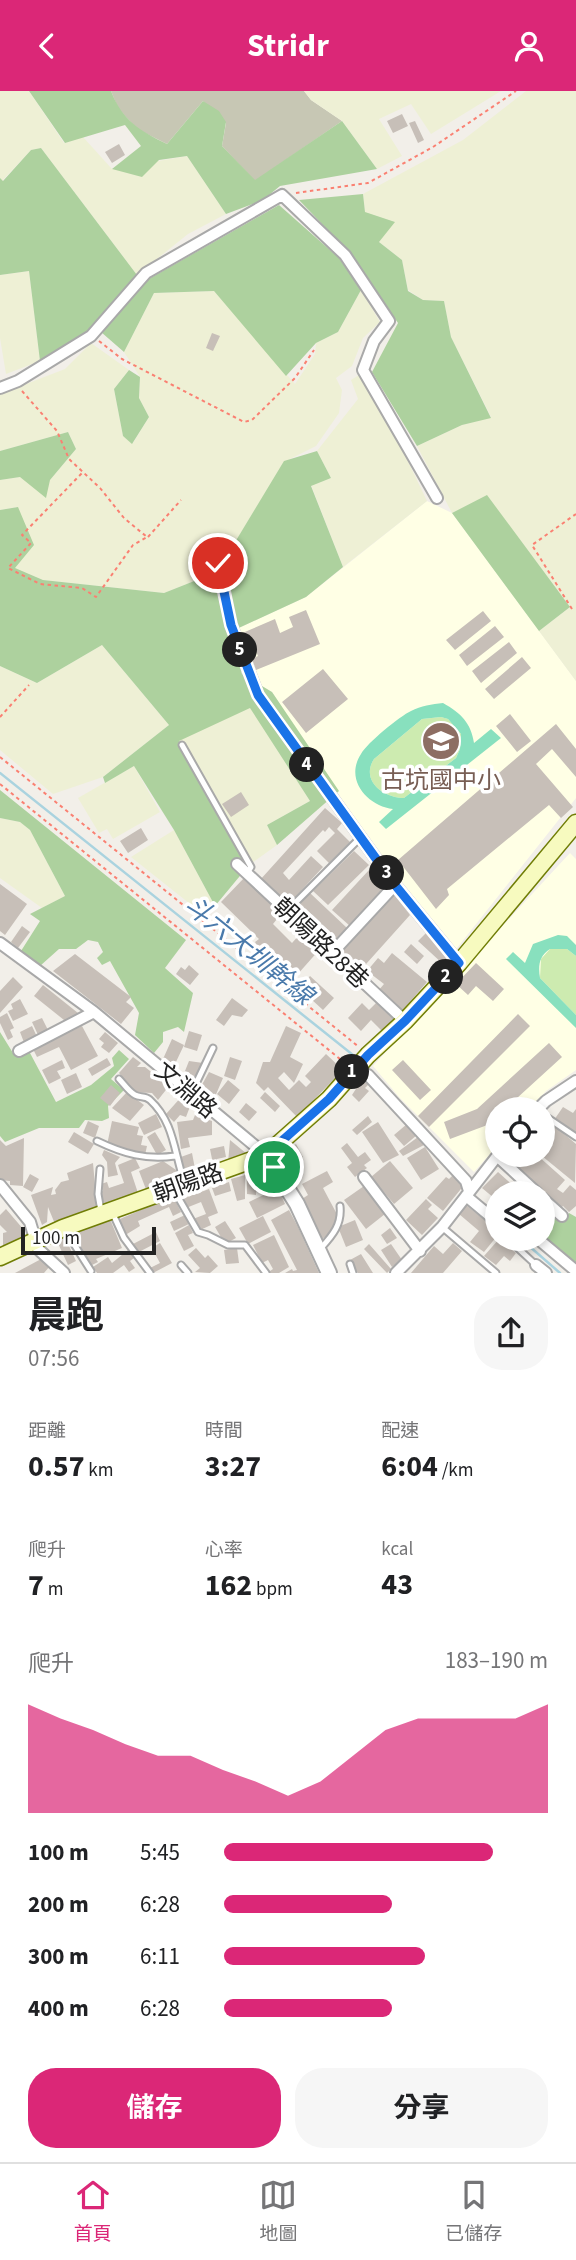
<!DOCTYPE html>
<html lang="zh-TW">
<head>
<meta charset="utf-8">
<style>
  :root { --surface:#fff; --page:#f6f6f6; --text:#202124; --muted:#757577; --line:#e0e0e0; --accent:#db2777 }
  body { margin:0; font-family:"Source Sans 3","Noto Sans TC",sans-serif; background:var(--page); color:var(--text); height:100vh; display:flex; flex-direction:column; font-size:26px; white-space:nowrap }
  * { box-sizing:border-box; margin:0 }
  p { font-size:23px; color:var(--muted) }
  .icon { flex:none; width:38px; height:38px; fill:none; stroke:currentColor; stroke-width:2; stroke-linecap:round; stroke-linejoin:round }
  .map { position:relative; height:1182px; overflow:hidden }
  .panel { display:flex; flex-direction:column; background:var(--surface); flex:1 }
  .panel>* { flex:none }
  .fabs { position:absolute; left:485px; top:1006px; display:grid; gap:14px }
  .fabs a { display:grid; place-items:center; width:70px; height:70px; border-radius:50%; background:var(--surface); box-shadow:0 4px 10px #0003; font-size:35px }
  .scale { position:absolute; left:21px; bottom:18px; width:135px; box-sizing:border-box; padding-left:7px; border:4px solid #222; border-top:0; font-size:19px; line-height:24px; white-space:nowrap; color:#222; -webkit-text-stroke:5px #fff; paint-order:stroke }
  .pin { position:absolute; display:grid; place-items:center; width:60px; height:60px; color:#fff; margin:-30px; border:4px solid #fff; border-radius:50%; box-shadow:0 2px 7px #0007 }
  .km { position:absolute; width:35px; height:35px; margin:-18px; border-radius:50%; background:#222; color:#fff; font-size:19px; line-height:35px; text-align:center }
  .round { display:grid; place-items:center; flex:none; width:74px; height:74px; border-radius:28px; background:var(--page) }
  .head { display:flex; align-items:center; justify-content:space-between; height:119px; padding:0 28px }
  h1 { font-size:38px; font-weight:700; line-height:52px }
  .metrics { display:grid; grid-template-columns:repeat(3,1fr); gap:10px; height:119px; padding:7px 28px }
  .metrics div { display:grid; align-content:center }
  .metrics b { font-size:30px; font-weight:700 }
  .metrics small { font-size:19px; font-weight:400 }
  .metrics p { font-size:19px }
  .chart { height:196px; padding:14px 28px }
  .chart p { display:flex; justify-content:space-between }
  .chart svg { width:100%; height:126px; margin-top:7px; fill:var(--accent); opacity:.7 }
  .primary-button { display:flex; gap:14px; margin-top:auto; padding:14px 28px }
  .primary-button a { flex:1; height:80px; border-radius:28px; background:var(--accent); color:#fff; font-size:28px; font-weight:700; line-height:80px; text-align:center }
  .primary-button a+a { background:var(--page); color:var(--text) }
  ul { padding:0 28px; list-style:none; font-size:23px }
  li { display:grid; grid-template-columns:112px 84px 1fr; align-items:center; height:52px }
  li i { height:18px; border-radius:9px; background:var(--accent) }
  header { display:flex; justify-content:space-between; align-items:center; height:91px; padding:0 28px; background:var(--accent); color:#fff; font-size:32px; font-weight:700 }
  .dock { display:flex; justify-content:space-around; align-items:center; height:98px; border-top:2px solid var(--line); background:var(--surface); font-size:19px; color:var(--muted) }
  .dock a { display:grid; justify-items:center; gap:4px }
  .dock .active { color:var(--accent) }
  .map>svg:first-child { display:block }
  .education { fill:#ffffe5 }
  .construction { fill:#c7c7b4 }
  .farmland { fill:#eef0d5 }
  .grass { fill:#cdebb0 }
  .forest { fill:#add19e }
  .pitch { fill:#88e0be; fill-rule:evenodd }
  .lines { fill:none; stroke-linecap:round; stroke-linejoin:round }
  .stream { stroke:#aad3df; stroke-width:2.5 }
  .building { fill:#c7bfb8 }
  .service-casing { stroke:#a9a9a9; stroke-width:9 }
  .minor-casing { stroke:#a9a9a9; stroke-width:14 }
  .tertiary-casing { stroke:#a9a9a9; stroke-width:18 }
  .secondary-casing { stroke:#707d05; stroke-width:19 }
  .path { stroke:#fa8072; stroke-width:2; stroke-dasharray:3.5 3.5; stroke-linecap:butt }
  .service { stroke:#fff; stroke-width:5 }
  .minor { stroke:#fff; stroke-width:10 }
  .tertiary { stroke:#fff; stroke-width:14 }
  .secondary { stroke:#f7fabf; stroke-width:16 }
  .route-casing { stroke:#fff; stroke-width:14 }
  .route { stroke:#1a73e8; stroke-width:9 }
  .labels { text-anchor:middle; stroke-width:7; stroke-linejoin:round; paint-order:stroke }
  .education-label { font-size:24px; fill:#785e54; stroke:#fff }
  .street-label { font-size:24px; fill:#222; stroke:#fff }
  .water-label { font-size:26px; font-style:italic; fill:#4a7aab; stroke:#fff }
</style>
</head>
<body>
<header><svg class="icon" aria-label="back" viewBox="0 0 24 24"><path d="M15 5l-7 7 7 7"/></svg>Stridr<svg class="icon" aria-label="person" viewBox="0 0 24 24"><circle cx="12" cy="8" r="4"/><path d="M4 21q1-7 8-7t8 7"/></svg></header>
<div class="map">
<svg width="576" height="1182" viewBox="0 0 576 1182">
  <rect width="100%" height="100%" fill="#f2efe9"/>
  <path class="education" d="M427,410L452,422L576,590V707L453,862L398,794L272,601L242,584L230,541L306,506Z
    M570,762L576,768V979L546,1000L529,1018H497V1055L474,1081L400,1007L373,975Z"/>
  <path class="construction" d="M111,0H304L311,9L342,30L255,90L222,55L226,32L203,10L167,53L137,38L118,17Z"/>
  <path class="farmland" d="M0,0H29L64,52L83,46L112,78L187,65L226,123L188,143L137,184L41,57L31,59L2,90L0,87Z
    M304,0H501L431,43L411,13L379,28L402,65L377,78L342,30L311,9Z
    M526,0H576V590L539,540L570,516L487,405L452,422L417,355L462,334L491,326L451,246L444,210L423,209L408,199L402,169L379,151L365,121L363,103L463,49Z
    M29,180L40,270L6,283L0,247V184Z
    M361,199L380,231L363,247L352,275L336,287L342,299L339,322L316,355L284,371L217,481L164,502L43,489L14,477L18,416L0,419V389L20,386L50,389L76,358L68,341L0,360V303L65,278L91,252L129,279L114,298L123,345L133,352L149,326L139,307L140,286L124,261L154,202L214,200L295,293L315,263L316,252L338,241Z
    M359,284L404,362L427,410L343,476L311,394L331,387L317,360L358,308L351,289Z
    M102,554L169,634L103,686L53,703L0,659V575L37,592Z
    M250,616L310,710L267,734L277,754L249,774L178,650Z
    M134,675L160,721L113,748L107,738L99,742L78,707Z
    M0,727L20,731L30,739L65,805L42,817L0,787Z
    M174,739L215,815L204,824L131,766Z"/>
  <path class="grass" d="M441,626L448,628L461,643L460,658L456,667L404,707C384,707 360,690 374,668L422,628Z
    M550,858H567L576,865V924L540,887L541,868Z"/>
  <path class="forest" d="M29,0H111C122,29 140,40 167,53L203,10L219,20L226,31L222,55L255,89L342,30L377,78L280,95L263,109L226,123L187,65L159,69L142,86L112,78L141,55L125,34L65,52Z
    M41,57L137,184L87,242L40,270L29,180L0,184V87L3,90L31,59Z
    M363,103L365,121L395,131L379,151L402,169L408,200L423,209L444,210L451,246L491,327L462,334L417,355L372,281L398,232L353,165L299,109Z
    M279,114L339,167L361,199L338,241L316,252L286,285L214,200L154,202L124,261L101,241L147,189Z
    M129,279L140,286L139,307L149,326L132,353L123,345L114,298Z
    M68,341L76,358L50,389L46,407L20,386L0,389V360Z
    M317,360L331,387L311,395L343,476L306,506L230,541L242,583L272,601L339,700L277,754L267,734L310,710L250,617L179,650L249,774L215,815L174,739L134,675L105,692L103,686L169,634L102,554L37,592L0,575V419L18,416L34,454L15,477L43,489L164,502L217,481L284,370Z
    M487,404L570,516L539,540L452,422Z
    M0,699L186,849L165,877L193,902L184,941L178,936L163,941V951L154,962L135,944L139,922L110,870L102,874L97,867L103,861L98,851L88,849L76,858H59L40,875L21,860L40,830L30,823L65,805L30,739L20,731L0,727Z
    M0,941L13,962H30L56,1011L91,994L114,975L112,967L119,959L129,968L111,988L124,999L108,1015L109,1027L102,1030L85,1029L79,1037H39L5,1051L0,1045Z
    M549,1119L562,1132L569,1122L576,1126V1177L542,1148L543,1125Z"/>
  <path class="pitch" d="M443,612C461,622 471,632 474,652L491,638L501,647L386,738L379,731L393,718C368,715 344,689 361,663C367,652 400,625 411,620C421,615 432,613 443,612ZM441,626L448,628L461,643L460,658L456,667L404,707C384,707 360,690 374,668L422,628Z
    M558,844L567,845L576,854V865L567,858H550C539,865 538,875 540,887L576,924V937L506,868L513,861L525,872L533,853Z"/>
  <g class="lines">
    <path class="stream" d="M0,682L358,968
      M454,1070L462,1078
      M521,1148L560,1182"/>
  </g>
  <path class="building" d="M402,23L408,35L393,42L387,30Z
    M415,30L424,49L418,52L409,32Z
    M119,53L125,64L112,72L105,61Z
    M212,242L220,245L213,260L206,257Z
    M306,519L320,553L256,579L252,568L258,565L254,555L246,558L240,543L275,528L280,542L293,536L289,526Z
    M483,520L491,530L455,559L446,549Z
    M495,535L504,546L467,575L459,564Z
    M509,551L517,562L481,592L472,580Z
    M522,566L531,577L494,608L485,598Z
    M323,578L348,608L306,642L282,611Z
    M510,623L531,650L517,661L496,635Z
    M556,633L576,658V686L552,658L536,673L573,716L561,727L549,714L447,798L449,804L436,818L398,769Z
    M241,701L249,714L231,726L222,713Z
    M325,717L342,732L337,738L350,751L329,772L317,760L335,742L329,736L325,741L323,739L283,782L289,789L311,765L323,776L287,815L260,789Z
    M141,737L148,749L128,762L120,750Z
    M354,760L369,774L328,814L313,800Z
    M369,779L388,797L350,835L332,819Z
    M244,787L281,823L273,833L292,852L301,842L320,858L297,884L278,867L276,870L267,861L265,864L260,859L255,851L259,848L221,811Z
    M0,793L27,813L5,844L0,840Z
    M393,801L410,824L358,882L337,863Z
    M310,802L347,837L330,855L293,820Z
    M22,835L30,841L18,857L11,851Z
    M427,841L448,867L443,873L418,850Z
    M411,853L424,865L417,873L404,861Z
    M392,862L427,891L402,920L378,900L384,893L367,880L378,867L384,872Z
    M75,863L131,906L126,911L134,917L121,933L53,880Z
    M476,872L504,898L493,910L476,895L468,904L456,893Z
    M189,874L199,883L190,894L176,883L181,876L185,879Z
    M310,885L334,907L323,919L299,897Z
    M13,886L23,896L0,922V900Z
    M43,894L78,922L69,933L34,905Z
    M232,907L248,919L242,926L232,924L224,935L216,929Z
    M20,908L28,923L13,930L8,920L13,918L11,913Z
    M362,912L369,919L376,912L394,929L383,941L371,929L361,940L348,927Z
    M7,922L14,937L10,939L13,946L8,949L0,932V926Z
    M518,923L530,935L429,1036L418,1025Z
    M42,927L49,941L39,946L32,931Z
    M32,935L38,948L25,954L20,941Z
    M82,935L98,965L71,979L59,956L37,966L33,958Z
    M286,935L301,942L290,966L303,973L294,992L284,981L278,987L289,999L299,989L306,996L311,991L305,985L326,963L343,979L297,1026L268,996L264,1000L256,992L263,971H270Z
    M189,940L202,944L197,960L184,956Z
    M105,941L118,952L109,962L101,956L104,952L99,948Z
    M172,948L184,954L175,973L163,968Z
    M549,952L562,966L505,1018H497V1026L490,1033L450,1048L444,1031L477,1018Z
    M133,966L141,972L137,976H145L169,995L158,1009L152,1002L134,1001L119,982Z
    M230,966L242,970L235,989L224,985Z
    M107,967L111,974L92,985L88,978Z
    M62,969L65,977L57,980L61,987L49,993L42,979Z
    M403,969L431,999L420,1009L392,979Z
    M189,970L203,972L196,986L185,980Z
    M209,981L223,987L214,1008L199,999Z
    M76,982L82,996L67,1003L61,989Z
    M363,987L369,993L365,997L369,1000L359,1011L352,1004Z
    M228,989L240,999L229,1013L217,1003Z
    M111,994L120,1002L110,1015L100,1007Z
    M127,1001L144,1014L130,1030L112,1017Z
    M265,1001L280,1015L275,1021L260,1007Z
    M183,1004L191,1013L186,1026L180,1024L174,1031L166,1023Z
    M246,1012L257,1021L249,1030L239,1021Z
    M563,1016L573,1022L576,1018V1043L554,1029Z
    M156,1023L162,1036L144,1044L138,1032Z
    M195,1024L212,1030V1044L188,1047L190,1056L181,1058L177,1031L193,1029Z
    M368,1025L372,1031L357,1044L352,1039Z
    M88,1030L99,1035L95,1047L83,1042Z
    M112,1030L139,1036L137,1044L143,1045L141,1054L147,1055L145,1064L107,1054Z
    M378,1031L399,1064L383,1072L362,1041Z
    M407,1033L417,1044L404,1055L394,1044Z
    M555,1035L576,1053L575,1092L542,1065V1050Z
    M74,1041L94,1053L88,1063L68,1051Z
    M155,1041L166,1059L157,1064L147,1046Z
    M418,1046L424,1054L403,1065L399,1060Z
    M24,1047L23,1095L10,1094V1090L0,1089V1049L6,1055Z
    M230,1049L247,1063L228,1072Z
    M347,1052L358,1066L365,1061L371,1069L364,1074L367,1077L355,1086L347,1076L352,1072L341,1057Z
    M296,1053L303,1066L284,1077L277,1065Z
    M224,1055L226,1066L217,1068L218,1072L213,1073L210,1058Z
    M425,1056L439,1078L421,1089L407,1067Z
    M104,1059L120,1066L115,1072L118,1084L108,1086L107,1071L102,1064Z
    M192,1062L196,1083L186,1087L178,1067Z
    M508,1064H537L565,1089L557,1098L563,1102L570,1094L576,1099V1115L569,1121L563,1115L560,1118L505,1067Z
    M135,1067L140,1077L131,1081L138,1102L103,1113L99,1101L103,1100L101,1093L107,1091L109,1097L124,1092L118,1074Z
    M163,1070L179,1081L181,1088L147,1101L139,1080Z
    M390,1070L413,1097L394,1113L371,1086Z
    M93,1072L97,1116L55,1133L48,1116L47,1131L42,1134L31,1104L53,1096L51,1104L56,1103L55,1099L61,1091L69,1089L67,1082Z
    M327,1080L333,1091L323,1097L339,1127L334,1140L322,1148L302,1108L308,1104L302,1093Z
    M498,1081L519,1100L524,1096L530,1102H497V1117H492L494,1107L482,1097Z
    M30,1083L39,1088L32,1101L23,1096Z
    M454,1083L465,1093L443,1120L427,1107L446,1086L449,1088Z
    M245,1084V1108L237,1110L231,1088Z
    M260,1084H268L275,1096L265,1101L262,1097L258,1100Z
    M247,1085H257L256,1104L247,1103Z
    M229,1091L231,1100L215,1105L212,1097Z
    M364,1095L385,1123L366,1138L344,1109Z
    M278,1097L285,1113L257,1127L249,1111Z
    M209,1098L218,1122L208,1126L211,1134L198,1140L193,1128L206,1123L201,1111L186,1117L182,1108Z
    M173,1105L181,1121L173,1125L169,1116L138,1130L140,1135L127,1143L122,1137L120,1128Z
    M426,1108L432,1114L428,1118L438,1127L422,1144L406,1129Z
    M466,1114L497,1139V1145L484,1161L470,1151L479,1140L459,1123Z
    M6,1118L24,1139L22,1145L3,1157V1142L7,1141L0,1134V1124Z
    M289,1119L298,1136L319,1182H285L292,1178L293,1180L297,1179L271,1129Z
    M185,1124L189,1133L174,1140L170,1131Z
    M263,1125L271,1141L248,1153L239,1137Z
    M110,1128L122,1157L96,1168L98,1171L90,1175L72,1144Z
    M355,1129L363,1149L346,1156L338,1136Z
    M225,1130L236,1147L225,1153L215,1136Z
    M189,1134L193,1142L188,1144L194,1155L184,1160L175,1142Z
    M390,1137L397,1147L387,1153L381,1144Z
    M156,1141L160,1150L137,1162L133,1153Z
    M64,1144L76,1170L68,1174L56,1148Z
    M274,1144L289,1176L279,1182H267L273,1178L268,1169L262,1172L253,1154Z
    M499,1148L516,1162L510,1170L504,1165L496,1174L484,1165Z
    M160,1152L172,1172L153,1182L150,1177L160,1172L152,1157Z
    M453,1152L462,1160L443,1182H411L434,1155L443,1163Z
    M369,1153L391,1178L387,1182L364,1158Z
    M391,1153L402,1169L392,1176L381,1159Z
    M196,1157L205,1167L208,1164L218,1175L210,1182L195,1181L200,1177L188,1164Z
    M237,1157L239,1172L226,1173L224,1159Z
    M128,1159L134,1167L130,1170L135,1177L129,1181L124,1174L113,1182H97L93,1176L108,1166L112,1172Z
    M361,1163L373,1182H358L350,1169Z
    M43,1167L50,1175L44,1182H15Z"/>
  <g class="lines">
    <defs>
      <path id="service" d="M182,654L251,776L247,782
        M287,820L361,746
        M119,988C123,992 129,1001 135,1004C140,1007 145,1004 150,1009C174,1031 174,1061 184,1090
        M191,1003L213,957
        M542,1023L576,1046
        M97,1050C124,1063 146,1069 175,1065
        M100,1078L98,1103L101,1120
        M175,1101L198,1141L208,1144L228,1154H245L266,1182
        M113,1123L124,1147L150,1182
        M442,1136L496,1182
        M65,1139L91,1180
        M508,1148L536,1174
        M321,1157C333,1144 342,1133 340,1115
        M350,1173L353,1182
        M181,1174L188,1182"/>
      <path id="minor" d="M0,297L18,290L91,245L146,182L282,104L345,164L389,230L374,250L363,279L437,407
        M218,472L231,534L258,604L395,794L459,872
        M237,773L405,930
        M0,852L94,921L266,1064
        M332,862L395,794
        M19,960L94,921
        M354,980L368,984L466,1090L469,1100
        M538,1018L546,1010L576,990
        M497,1065L537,1102
        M364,1086L420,1160
        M0,1094L30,1131L38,1158L64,1182
        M466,1105L497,1131
        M542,1107L562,1125
        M538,1148L576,1180
        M536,1174L546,1182
        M396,1182L442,1136L498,1064"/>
      <path id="tertiary" d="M266,1064L297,1113L329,1182"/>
      <path id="secondary" d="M0,1166L63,1137L266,1064L329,1008L368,964L405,930L459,872L576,732"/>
    </defs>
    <use href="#service" class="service-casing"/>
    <use href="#minor" class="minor-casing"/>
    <use href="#tertiary" class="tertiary-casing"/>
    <use href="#secondary" class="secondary-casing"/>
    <path class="path" d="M296,102L368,92L433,56L516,0
      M99,250L122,268L244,331L252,329L295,287L314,259
      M22,300L57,340L69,368L100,397L124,427L147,446L133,454L96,506L82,497L40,493L8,477L31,452L22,444L83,381
      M148,446L181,409
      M572,518L532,454L576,423
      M0,626L29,594
      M0,666L359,956
      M0,693L345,972"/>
    <use href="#service" class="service"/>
    <use href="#minor" class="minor"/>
    <use href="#tertiary" class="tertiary"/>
    <use href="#secondary" class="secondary"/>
  </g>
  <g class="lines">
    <defs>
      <path id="route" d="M218,472L231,534L258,604L395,794L459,872L405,930L368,964L329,1008L266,1064L274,1076"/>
    </defs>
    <use href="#route" class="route-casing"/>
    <use href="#route" class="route"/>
  </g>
  <defs>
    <symbol id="school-disc" viewBox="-11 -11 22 22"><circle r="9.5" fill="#8d6e63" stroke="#fff"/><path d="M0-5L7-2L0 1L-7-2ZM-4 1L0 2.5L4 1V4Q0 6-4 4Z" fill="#fff"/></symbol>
  </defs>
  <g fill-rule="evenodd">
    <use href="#school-disc" x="419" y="628" width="44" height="44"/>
  </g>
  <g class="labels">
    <g class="education-label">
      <text x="441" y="697">古坑國中小</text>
    </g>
    <g class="street-label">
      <text transform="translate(321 852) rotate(43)" y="8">朝陽路28巷</text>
      <text transform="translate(186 999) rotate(40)" y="8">文淵路</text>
      <text transform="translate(188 1092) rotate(-20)" y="8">朝陽路</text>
    </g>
    <g class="water-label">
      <text transform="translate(249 859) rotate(39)" y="9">斗六大圳幹線</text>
    </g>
  </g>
</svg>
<div class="fabs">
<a><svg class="icon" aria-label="locate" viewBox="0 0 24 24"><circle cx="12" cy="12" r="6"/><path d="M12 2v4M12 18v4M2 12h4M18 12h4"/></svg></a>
<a><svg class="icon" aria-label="layers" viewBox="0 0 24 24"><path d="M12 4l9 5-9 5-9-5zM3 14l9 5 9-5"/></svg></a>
</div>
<div class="scale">100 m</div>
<div class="pin" style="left:274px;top:1076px;background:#1e9e55"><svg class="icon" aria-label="arrive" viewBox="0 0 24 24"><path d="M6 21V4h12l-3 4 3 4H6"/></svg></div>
<div class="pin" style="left:218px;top:472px;background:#d93025"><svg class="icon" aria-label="check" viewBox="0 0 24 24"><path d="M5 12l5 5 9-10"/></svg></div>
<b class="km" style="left:352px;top:981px">1</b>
<b class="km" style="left:446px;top:886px">2</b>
<b class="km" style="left:387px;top:782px">3</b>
<b class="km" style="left:307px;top:674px">4</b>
<b class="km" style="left:240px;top:559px">5</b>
</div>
<section class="panel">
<div class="head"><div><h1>晨跑</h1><p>07:56</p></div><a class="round"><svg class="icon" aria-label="share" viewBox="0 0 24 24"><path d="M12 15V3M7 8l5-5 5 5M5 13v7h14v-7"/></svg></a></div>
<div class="metrics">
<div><p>距離</p><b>0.57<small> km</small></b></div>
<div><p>時間</p><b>3:27</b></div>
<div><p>配速</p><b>6:04<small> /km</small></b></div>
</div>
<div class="metrics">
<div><p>爬升</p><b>7<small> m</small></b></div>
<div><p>心率</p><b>162<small> bpm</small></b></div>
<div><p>kcal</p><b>43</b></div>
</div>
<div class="chart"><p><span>爬升</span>183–190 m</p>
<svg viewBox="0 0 160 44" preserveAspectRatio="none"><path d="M0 44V6L10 11L20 15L30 20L40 24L50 24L60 29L70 33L80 38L90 33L100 24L110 15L120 11L130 11L140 11L150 11L160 6V44z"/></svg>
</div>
<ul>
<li><b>100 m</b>5:45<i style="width:83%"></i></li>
<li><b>200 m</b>6:28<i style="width:52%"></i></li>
<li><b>300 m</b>6:11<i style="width:62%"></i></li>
<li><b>400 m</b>6:28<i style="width:52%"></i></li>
</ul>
<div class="primary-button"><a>儲存</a><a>分享</a></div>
</section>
<nav class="dock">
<a class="active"><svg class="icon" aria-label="home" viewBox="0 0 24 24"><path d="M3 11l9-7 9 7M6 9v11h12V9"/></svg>首頁</a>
<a><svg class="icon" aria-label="map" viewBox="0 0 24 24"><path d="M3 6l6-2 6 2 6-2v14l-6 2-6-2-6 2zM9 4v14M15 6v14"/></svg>地圖</a>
<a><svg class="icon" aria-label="saved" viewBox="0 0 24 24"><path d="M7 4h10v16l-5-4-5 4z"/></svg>已儲存</a>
</nav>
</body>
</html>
